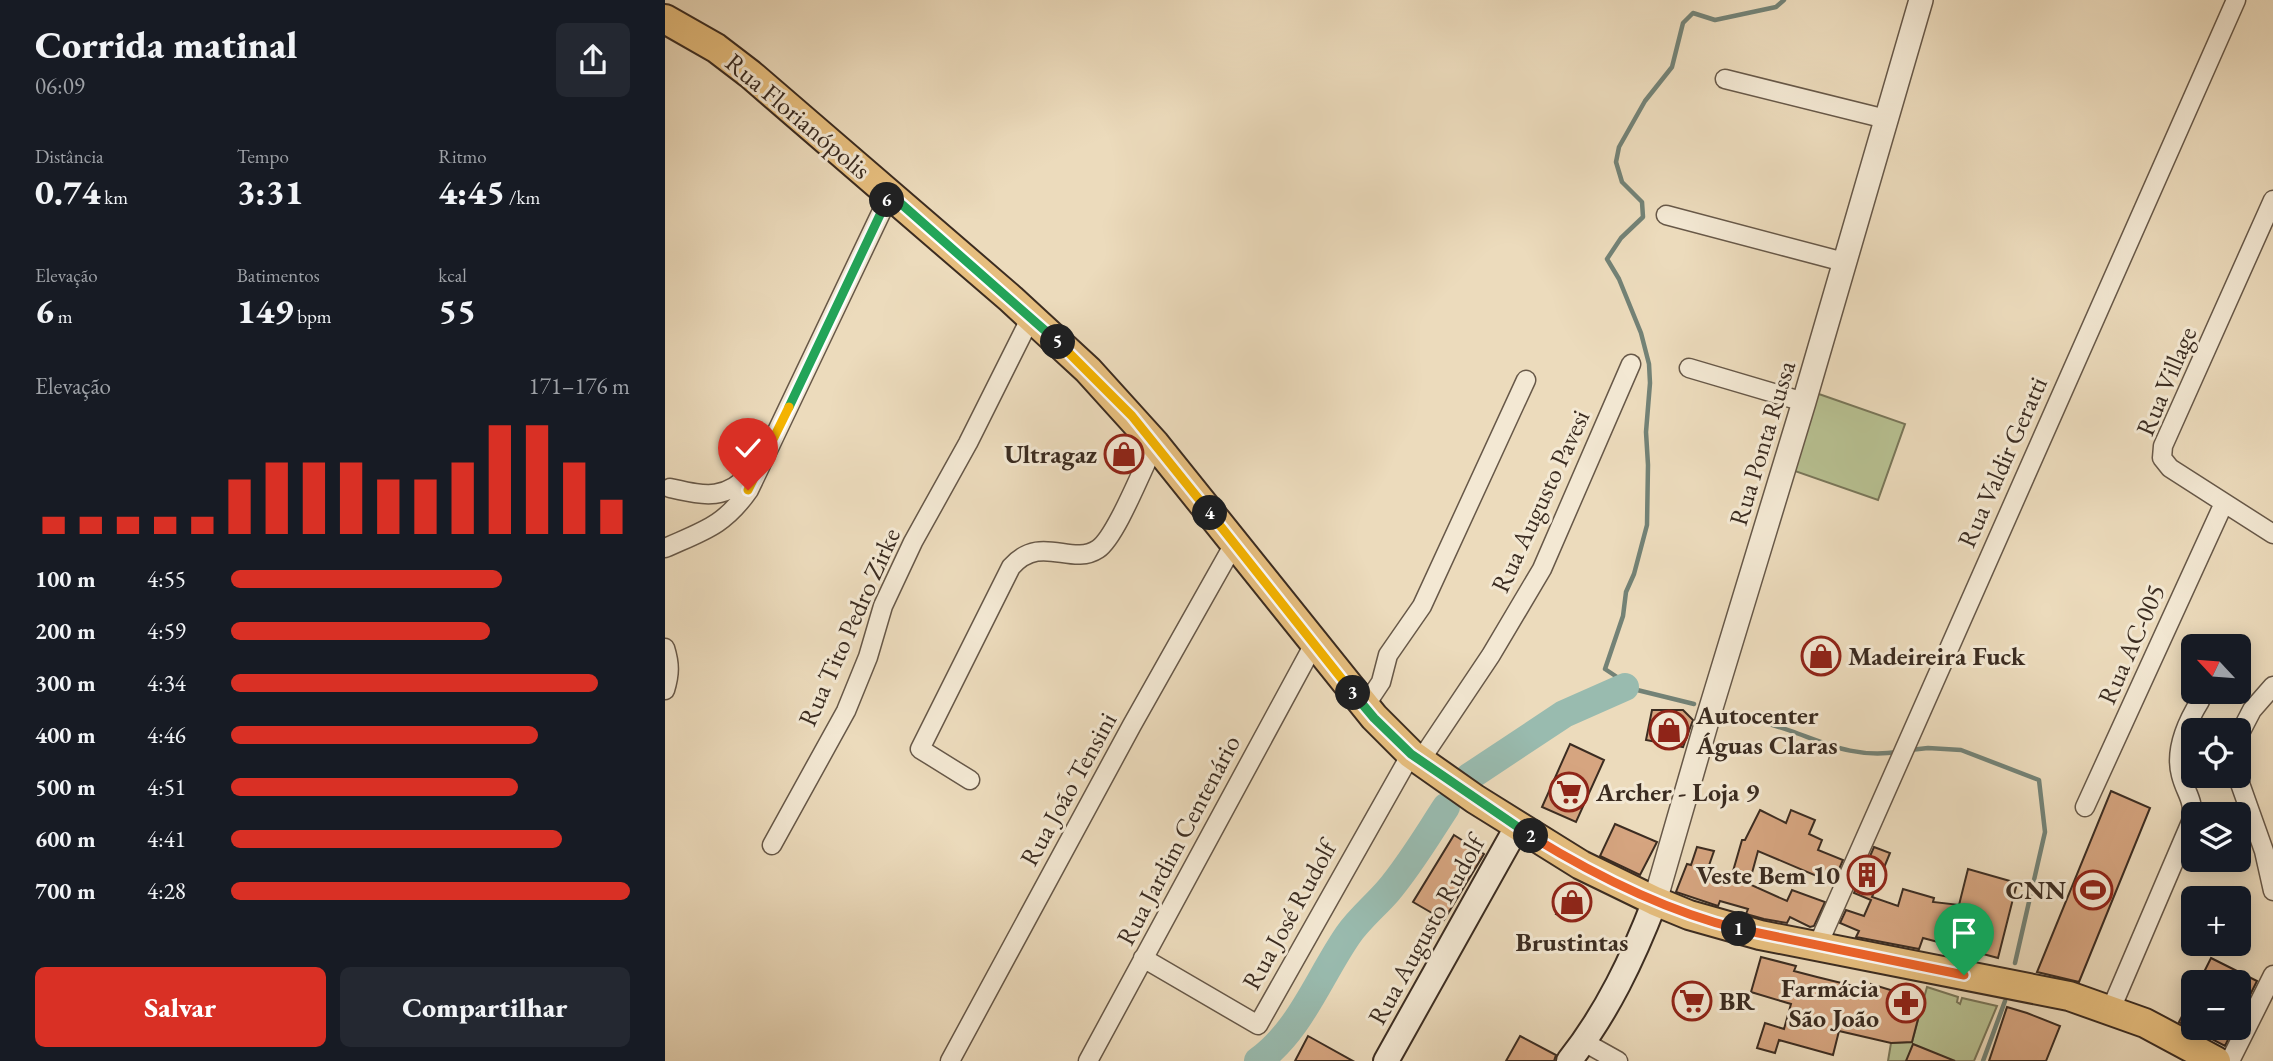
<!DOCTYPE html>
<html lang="pt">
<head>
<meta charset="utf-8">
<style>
  :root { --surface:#171b24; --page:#242831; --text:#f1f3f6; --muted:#9ea1a6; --accent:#d93025 }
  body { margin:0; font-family:"EB Garamond",serif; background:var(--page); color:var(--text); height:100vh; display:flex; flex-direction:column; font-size:26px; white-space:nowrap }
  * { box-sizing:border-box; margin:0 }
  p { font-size:23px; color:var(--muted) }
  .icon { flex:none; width:38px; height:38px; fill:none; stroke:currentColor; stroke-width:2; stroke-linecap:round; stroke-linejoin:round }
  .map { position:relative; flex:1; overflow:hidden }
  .panel { display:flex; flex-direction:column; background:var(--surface); width:665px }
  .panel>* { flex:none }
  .needle { width:46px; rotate:296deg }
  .buttons { position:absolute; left:1516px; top:634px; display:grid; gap:14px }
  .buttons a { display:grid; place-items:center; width:70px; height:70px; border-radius:10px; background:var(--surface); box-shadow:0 4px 18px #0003; font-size:35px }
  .pin { position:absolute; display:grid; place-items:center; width:60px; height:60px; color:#fff; margin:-72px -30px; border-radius:50% 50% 50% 0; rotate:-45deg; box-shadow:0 0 7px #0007 }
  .pin .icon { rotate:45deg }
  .km { position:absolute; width:35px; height:35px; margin:-18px; border-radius:50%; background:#222; color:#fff; font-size:19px; line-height:35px; text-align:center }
  .round { display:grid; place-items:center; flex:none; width:74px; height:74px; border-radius:10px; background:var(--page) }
  .overview { display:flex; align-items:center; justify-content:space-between; height:119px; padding:0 35px }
  h1 { font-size:38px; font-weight:800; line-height:52px }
  .figures { display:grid; grid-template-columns:repeat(3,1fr); gap:10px; height:119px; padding:7px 35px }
  .figures div { display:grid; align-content:center }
  .figures b { font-size:35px; font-weight:800 }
  .figures small { font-size:19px; font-weight:400 }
  .figures p { font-size:19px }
  .chart { height:196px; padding:14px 35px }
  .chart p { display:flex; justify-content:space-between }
  .chart svg { width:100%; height:126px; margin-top:7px; stroke:var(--accent); stroke-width:6 }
  .primary-button { display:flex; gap:14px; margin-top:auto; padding:14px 35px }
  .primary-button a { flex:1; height:80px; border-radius:10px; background:var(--accent); color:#fff; font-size:28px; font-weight:800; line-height:80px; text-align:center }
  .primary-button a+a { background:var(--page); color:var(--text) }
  ul { padding:0 35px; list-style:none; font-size:23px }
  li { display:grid; grid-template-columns:112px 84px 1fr; align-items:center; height:52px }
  li i { height:18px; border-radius:9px; background:var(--accent) }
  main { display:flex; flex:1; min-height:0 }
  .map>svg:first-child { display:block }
  .green { fill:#b7c091; stroke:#797659; stroke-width:2 }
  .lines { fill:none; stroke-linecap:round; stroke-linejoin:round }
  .stream { stroke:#738276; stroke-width:4.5 }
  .river { stroke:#99bbaf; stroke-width:28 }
  .building { fill:#d6a580; stroke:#3b2c21; stroke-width:2 }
  .minor-casing { stroke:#675848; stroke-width:21 }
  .tertiary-casing { stroke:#675848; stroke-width:26 }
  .secondary-casing { stroke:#3b2c21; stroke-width:28 }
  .primary-casing { stroke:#3b2c21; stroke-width:32 }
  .minor { stroke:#f3e8d3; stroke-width:18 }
  .tertiary { stroke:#f3e8d3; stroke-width:23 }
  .secondary { stroke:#f3e8d3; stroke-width:24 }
  .primary { stroke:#e6be7e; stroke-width:28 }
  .split-1-casing { stroke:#fff; stroke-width:14 }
  .split-2-casing { stroke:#fff; stroke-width:14 }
  .split-3-casing { stroke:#fff; stroke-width:14 }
  .split-4-casing { stroke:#fff; stroke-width:14 }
  .split-5-casing { stroke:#fff; stroke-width:14 }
  .split-6-casing { stroke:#fff; stroke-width:14 }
  .split-7-casing { stroke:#fff; stroke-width:14 }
  .split-8-casing { stroke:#fff; stroke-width:14 }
  .split-1 { stroke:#f0652b; stroke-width:9 }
  .split-2 { stroke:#f0652b; stroke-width:9 }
  .split-3 { stroke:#22a559; stroke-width:9 }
  .split-4 { stroke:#f5b400; stroke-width:9 }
  .split-5 { stroke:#f5b400; stroke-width:9 }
  .split-6 { stroke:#22a559; stroke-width:9 }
  .split-7 { stroke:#22a559; stroke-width:9 }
  .split-8 { stroke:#f5b400; stroke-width:9 }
  .labels { text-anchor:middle; stroke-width:6; stroke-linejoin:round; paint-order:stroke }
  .street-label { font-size:26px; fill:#3b2c21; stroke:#f3e8d3 }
  .poi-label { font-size:26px; font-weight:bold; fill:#3b2c21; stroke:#f3e8d3; text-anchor:end }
</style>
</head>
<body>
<main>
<section class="panel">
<div class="overview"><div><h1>Corrida matinal</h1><p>06:09</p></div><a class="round"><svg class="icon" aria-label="share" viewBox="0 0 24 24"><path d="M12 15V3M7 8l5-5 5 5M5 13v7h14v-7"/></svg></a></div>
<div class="figures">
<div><p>Distância</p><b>0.74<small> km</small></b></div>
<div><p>Tempo</p><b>3:31</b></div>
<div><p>Ritmo</p><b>4:45<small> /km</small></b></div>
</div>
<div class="figures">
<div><p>Elevação</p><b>6<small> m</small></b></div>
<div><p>Batimentos</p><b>149<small> bpm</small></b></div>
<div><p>kcal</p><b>55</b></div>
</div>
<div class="chart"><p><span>Elevação</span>171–176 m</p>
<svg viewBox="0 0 160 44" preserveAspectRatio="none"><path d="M5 44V38M15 44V38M25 44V38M35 44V38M45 44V38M55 44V25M65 44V19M75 44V19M85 44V19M95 44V25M105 44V25M115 44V19M125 44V6M135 44V6M145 44V19M155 44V32"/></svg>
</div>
<ul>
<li><b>100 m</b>4:55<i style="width:68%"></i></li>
<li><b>200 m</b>4:59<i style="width:65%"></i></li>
<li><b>300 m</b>4:34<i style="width:92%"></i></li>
<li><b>400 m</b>4:46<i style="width:77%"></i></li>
<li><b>500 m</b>4:51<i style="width:72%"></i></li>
<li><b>600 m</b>4:41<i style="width:83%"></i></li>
<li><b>700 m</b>4:28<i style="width:100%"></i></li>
</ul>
<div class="primary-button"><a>Salvar</a><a>Compartilhar</a></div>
</section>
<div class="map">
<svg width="1608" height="1061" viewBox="0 0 1608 1061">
  <rect width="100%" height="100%" fill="#ecdbbc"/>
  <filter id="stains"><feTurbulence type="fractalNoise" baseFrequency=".00286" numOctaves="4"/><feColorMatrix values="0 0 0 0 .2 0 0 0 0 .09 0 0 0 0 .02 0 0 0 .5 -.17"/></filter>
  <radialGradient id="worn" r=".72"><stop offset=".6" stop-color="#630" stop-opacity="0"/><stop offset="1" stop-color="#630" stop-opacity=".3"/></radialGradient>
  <path class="green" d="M1151,393L1240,424L1213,500L1124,469Z
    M1262,987L1293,997L1292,1002L1295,1004L1297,998L1332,1006L1309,1061H1223L1226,1043L1247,1042Z"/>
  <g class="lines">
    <path class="stream" d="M1029,704L960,687L955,679L940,669L958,616L961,592L969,574L982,525L983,465L981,432L985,383L984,364L976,333L954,279L942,259L956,238L978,217L977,202L957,182L951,162L954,147L980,101L1007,67L1018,23L1028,13L1050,20L1111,7L1119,0
      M1057,712C1080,718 1104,723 1126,731C1165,745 1190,758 1233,752
      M1245,750L1263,748L1296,750L1374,780L1380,832L1350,963
      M1318,1061L1340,1001"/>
    <path class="river" d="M804,777L899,714L960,687
      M593,1061C635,1031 654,977 683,935C694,919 710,906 723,891C745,865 762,836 781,807"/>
  </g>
  <path class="building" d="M987,710H1018L1028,720L1018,747L981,740Z
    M905,744L939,760L911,822L877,807Z
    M1446,791L1485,808L1414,982L1372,972Z
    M1095,810L1121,823L1126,810L1150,820L1144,834L1157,840L1153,850L1178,860L1168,883L1093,851L1084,884L1122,901L1127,890L1160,902L1149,926L1145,927L1125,917L1122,923L1099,919L1081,914L1083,909L1055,901L1053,906L1011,892L1022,864L1026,865L1032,847L1049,851L1041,874L1066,878L1077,840H1080Z
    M950,824L992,842L975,875L935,856Z
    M789,835L819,854L779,920L748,902Z
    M1209,847L1225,853L1207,897L1233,906L1238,889L1269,898L1268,902L1294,905L1303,869L1352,883L1333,958L1258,938L1254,949L1191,937L1194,931L1175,923L1181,910L1199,916L1206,900L1189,893Z
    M908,883L922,890L905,921L891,914Z
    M1096,957L1131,966L1129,971L1152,977L1205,990L1206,984L1258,1000L1247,1042L1226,1043L1174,1031L1168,1055L1114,1040L1110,1053L1092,1048L1100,1023L1119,1029L1126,1004L1086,992Z
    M1546,958L1592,981L1573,1019V982H1534Z
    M1528,995V1027H1569L1560,1046L1514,1022Z
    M1342,1007L1362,1013L1395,1026L1381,1061H1324Z
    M643,1036L688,1061H630Z
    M855,1036L891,1055L889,1061H841Z
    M1248,1044L1290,1061H1241Z"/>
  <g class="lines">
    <defs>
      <path id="minor" d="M1060,79L1221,119
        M1608,200L1498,446L1497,458L1505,468L1608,534
        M1001,215L1179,262
        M1024,368L1139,402
        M5,488C41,496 60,501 87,472
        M0,548C38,531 59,526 84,490L225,194
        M0,648C5,664 5,674 0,690
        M700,706L716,682L723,655L757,606L861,380
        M1573,737L1587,710L1608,686
        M755,761L826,655L877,569L966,364
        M1572,775L1599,851L1608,891
        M305,780L255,749L346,567C376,533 406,567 433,549C451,537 478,467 490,444
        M1420,807L1559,503
        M107,845L181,711L203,657L218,606L248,542L303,443L366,317
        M1152,947L1571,0
        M478,958L593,1025L746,754
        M1446,1009L1526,822C1530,799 1521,795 1516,775C1509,749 1522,722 1535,701
        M919,1042L953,1061
        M285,1061L467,725L569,544
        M423,1061L649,644
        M1565,1061L1608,975"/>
      <path id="tertiary" d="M990,901L1042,721L1139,402L1256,0"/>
      <path id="secondary" d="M721,1061L852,827
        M904,1061C942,1013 968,958 990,901"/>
      <path id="primary" d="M0,19L51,48L85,74L346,299L423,370L490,444L709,717L746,754L810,799L916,865L990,901L1024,915L1095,935L1404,996L1480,1023L1551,1061"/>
    </defs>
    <use href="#minor" class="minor-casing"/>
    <use href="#tertiary" class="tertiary-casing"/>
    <use href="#secondary" class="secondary-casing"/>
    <use href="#primary" class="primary-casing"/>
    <use href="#minor" class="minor"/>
    <use href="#tertiary" class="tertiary"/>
    <use href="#secondary" class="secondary"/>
    <use href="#primary" class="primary"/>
  </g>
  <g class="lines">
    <defs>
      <path id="split-1" d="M1074,929L1299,975"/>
      <path id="split-2" d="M866,836C931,876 1000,911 1074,929"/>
      <path id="split-3" d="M688,693L709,718L746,754L866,836"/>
      <path id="split-4" d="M545,513L688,693"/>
      <path id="split-5" d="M393,342L467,416L545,513"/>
      <path id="split-6" d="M222,200L225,194L393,342"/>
      <path id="split-7" d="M124,407L222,200"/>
      <path id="split-8" d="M83,490L124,407"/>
    </defs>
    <use href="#split-1" class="split-1-casing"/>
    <use href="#split-2" class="split-2-casing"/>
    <use href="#split-3" class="split-3-casing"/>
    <use href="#split-4" class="split-4-casing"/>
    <use href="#split-5" class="split-5-casing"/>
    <use href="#split-6" class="split-6-casing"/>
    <use href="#split-7" class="split-7-casing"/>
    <use href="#split-8" class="split-8-casing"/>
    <use href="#split-1" class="split-1"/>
    <use href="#split-2" class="split-2"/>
    <use href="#split-3" class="split-3"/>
    <use href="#split-4" class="split-4"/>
    <use href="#split-5" class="split-5"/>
    <use href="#split-6" class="split-6"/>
    <use href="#split-7" class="split-7"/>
    <use href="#split-8" class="split-8"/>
  </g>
  <defs>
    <symbol id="shop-ring" viewBox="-11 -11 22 22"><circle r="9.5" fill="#f3e8d3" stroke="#8f2418" stroke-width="1.5"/><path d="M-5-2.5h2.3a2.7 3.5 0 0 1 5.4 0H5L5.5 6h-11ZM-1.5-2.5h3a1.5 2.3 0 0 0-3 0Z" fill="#8f2418"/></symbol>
    <symbol id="supermarket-ring" viewBox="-11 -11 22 22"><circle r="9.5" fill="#f3e8d3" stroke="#8f2418" stroke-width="1.5"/><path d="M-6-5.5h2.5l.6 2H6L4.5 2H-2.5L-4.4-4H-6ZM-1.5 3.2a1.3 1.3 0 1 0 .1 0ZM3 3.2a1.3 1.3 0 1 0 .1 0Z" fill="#8f2418"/></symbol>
    <symbol id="building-ring" viewBox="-11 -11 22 22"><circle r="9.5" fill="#f3e8d3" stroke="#8f2418" stroke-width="1.5"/><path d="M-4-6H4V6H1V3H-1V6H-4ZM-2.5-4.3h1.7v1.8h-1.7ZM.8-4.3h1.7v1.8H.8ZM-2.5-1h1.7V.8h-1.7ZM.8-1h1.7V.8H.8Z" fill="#8f2418"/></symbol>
    <symbol id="stadium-ring" viewBox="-11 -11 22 22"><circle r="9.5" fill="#f3e8d3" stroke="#8f2418" stroke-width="1.5"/><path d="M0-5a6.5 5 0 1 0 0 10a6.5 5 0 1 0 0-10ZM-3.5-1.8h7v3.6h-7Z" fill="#8f2418"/></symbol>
    <symbol id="pharmacy-ring" viewBox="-11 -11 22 22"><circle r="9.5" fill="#f3e8d3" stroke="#8f2418" stroke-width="1.5"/><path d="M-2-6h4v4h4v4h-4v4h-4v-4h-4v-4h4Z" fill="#8f2418"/></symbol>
  </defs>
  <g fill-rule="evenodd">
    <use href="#shop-ring" x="437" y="432" width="44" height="44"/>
    <use href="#shop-ring" x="1134" y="634" width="44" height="44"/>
    <use href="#shop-ring" x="982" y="708" width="44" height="44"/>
    <use href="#supermarket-ring" x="882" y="770" width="44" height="44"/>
    <use href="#building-ring" x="1180" y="853" width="44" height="44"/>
    <use href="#stadium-ring" x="1406" y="868" width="44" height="44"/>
    <use href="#shop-ring" x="885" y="880" width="44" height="44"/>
    <use href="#supermarket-ring" x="1005" y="979" width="44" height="44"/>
    <use href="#pharmacy-ring" x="1219" y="981" width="44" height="44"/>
  </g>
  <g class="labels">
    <g class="street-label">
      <text transform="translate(133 116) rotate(40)" y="9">Rua Florianópolis</text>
      <text transform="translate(1501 381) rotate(-67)" y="9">Rua Village</text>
      <text transform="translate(1097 443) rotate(-73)" y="9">Rua Ponta Russa</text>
      <text transform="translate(1337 462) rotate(-66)" y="9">Rua Valdir Geratti</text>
      <text transform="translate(875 501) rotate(-65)" y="9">Rua Augusto Pavesi</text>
      <text transform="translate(184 627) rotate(-66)" y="9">Rua Tito Pedro Zirke</text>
      <text transform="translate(1466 644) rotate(-66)" y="9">Rua AC-005</text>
      <text transform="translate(403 789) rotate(-61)" y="9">Rua João Tensini</text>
      <text transform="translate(513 840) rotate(-62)" y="9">Rua Jardim Centenário</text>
      <text transform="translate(624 915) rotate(-61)" y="9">Rua José Rudolf</text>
      <text transform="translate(761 930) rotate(-61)" y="9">Rua Augusto Rudolf</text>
    </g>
    <g class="poi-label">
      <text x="432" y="463">Ultragaz</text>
      <text x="1183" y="665" text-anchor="start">Madeireira Fuck</text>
      <text x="1031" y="724" text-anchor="start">Autocenter<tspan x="1031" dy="30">Águas Claras</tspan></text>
      <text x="931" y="801" text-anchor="start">Archer - Loja 9</text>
      <text x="1175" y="884">Veste Bem 10</text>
      <text x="1401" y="899">CNN</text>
      <text x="907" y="951" text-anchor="middle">Brustintas</text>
      <text x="1214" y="997">Farmácia<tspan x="1214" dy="30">São João</tspan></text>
      <text x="1054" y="1010" text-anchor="start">BR</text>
    </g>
  </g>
  <rect width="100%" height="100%" filter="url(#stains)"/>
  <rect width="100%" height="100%" fill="url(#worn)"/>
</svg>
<div class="buttons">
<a><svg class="needle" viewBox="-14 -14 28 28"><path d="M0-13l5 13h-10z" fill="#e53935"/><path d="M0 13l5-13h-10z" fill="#9ea1a6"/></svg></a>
<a><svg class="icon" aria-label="locate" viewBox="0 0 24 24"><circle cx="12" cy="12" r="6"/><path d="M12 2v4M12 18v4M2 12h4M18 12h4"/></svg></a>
<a><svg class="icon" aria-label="layers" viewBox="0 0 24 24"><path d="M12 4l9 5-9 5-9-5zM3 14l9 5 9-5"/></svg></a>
<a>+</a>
<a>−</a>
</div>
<div class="pin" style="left:1299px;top:975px;background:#1e9e55"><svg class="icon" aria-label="arrive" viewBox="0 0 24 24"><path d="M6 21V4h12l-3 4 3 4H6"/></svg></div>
<div class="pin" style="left:83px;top:490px;background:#d93025"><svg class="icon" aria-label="check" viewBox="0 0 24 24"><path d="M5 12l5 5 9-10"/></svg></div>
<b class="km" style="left:1074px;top:929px">1</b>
<b class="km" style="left:866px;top:836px">2</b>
<b class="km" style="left:688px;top:693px">3</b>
<b class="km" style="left:545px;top:513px">4</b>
<b class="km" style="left:393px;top:342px">5</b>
<b class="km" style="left:222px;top:200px">6</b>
</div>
</main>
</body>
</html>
